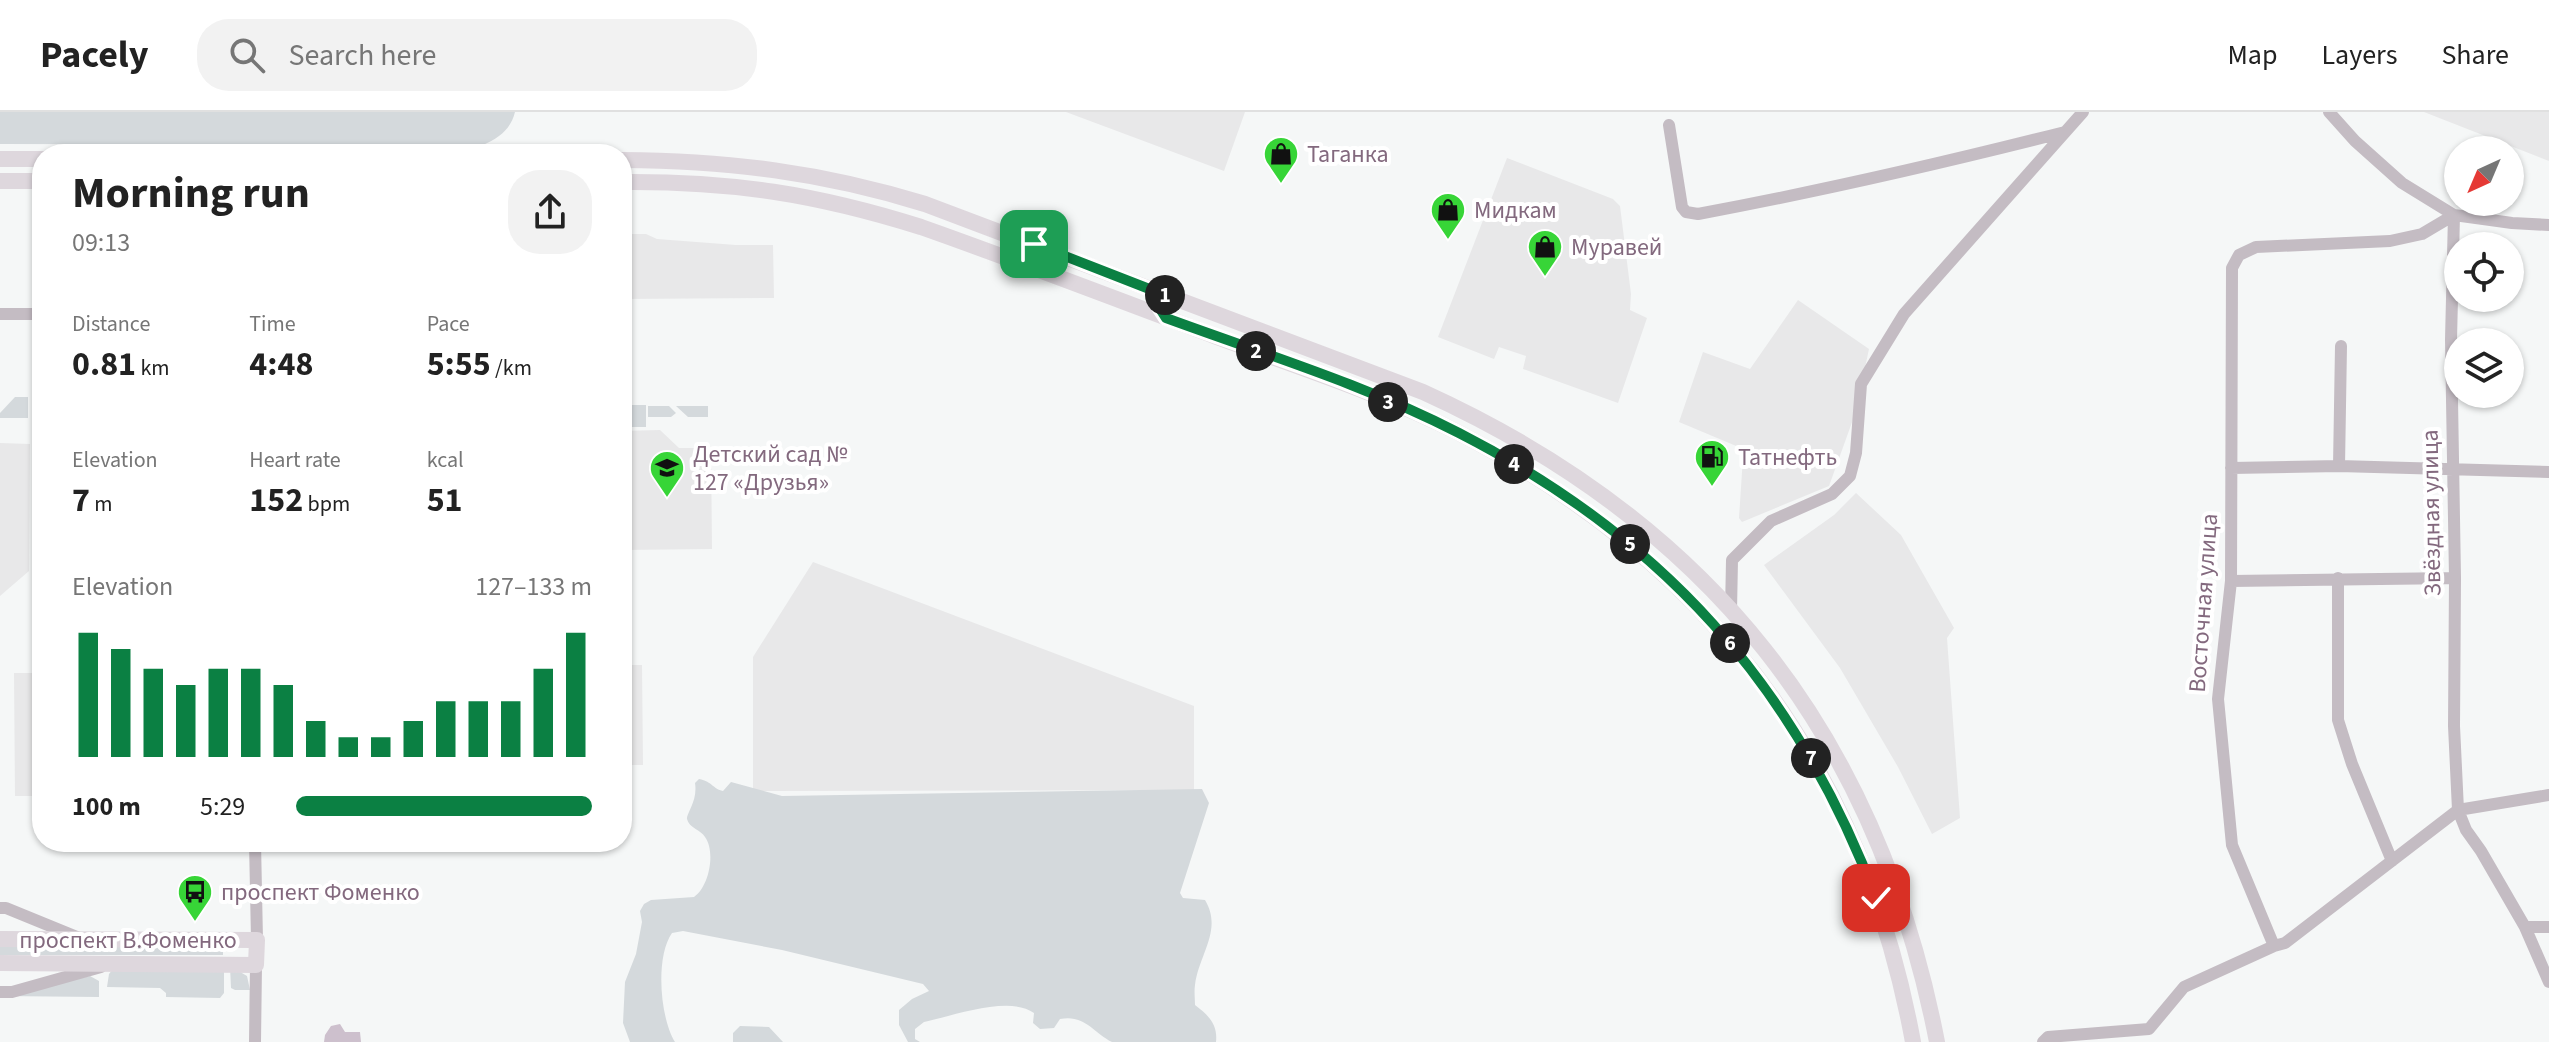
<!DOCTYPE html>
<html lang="en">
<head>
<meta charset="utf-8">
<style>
  :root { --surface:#fff; --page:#f2f2f2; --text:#222; --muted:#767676; --line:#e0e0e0; --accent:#0b8043 }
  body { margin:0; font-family:"Source Sans 3",sans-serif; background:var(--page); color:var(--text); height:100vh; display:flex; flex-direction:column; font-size:30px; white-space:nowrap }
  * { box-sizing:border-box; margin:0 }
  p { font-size:26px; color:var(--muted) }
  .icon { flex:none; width:44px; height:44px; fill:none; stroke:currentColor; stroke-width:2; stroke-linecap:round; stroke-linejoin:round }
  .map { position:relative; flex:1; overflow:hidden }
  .drawer { position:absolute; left:32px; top:32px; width:600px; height:708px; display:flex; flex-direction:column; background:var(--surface); border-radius:32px; box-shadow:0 2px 6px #0004 }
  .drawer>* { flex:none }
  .needle { width:52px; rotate:224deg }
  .fabs { position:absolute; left:2444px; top:24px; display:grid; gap:16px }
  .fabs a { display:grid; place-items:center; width:80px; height:80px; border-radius:50%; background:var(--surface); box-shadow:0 2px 6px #0004; font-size:40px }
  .pin { position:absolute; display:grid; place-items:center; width:68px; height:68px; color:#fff; margin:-34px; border-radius:16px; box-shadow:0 4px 12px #0006 }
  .km { position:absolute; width:40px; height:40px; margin:-20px; border-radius:50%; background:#222; color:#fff; font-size:22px; line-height:40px; text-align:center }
  .round { display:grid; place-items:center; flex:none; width:84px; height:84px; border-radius:32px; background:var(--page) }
  .headline { display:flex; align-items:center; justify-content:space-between; height:136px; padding:0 40px }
  h1 { font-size:44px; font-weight:700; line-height:60px }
  .figures { display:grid; grid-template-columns:repeat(3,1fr); gap:12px; height:136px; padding:8px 40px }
  .figures div { display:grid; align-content:center }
  .figures b { font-size:34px; font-weight:700 }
  .figures small { font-size:22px; font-weight:400 }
  .figures p { font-size:22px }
  .chart { height:224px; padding:16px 40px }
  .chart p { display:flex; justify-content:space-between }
  .chart svg { width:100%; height:144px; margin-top:8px; stroke:var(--accent); stroke-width:6 }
  ul { padding:0 40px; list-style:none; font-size:26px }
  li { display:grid; grid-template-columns:128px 96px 1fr; align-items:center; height:60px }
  li i { height:20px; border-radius:10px; background:var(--accent) }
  header { display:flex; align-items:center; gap:48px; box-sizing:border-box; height:112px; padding:0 40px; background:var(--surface); border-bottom:2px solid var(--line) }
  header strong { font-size:38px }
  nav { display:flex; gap:44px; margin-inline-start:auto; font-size:28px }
  .search { width:560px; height:72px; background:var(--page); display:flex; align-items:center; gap:20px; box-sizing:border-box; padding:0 28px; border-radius:32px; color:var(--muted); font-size:30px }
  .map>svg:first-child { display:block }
  .built { fill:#e8e8e9 }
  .green { fill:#d4d9dc }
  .water { fill:#cdc0cd }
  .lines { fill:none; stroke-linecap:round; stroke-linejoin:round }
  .minor { stroke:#c4bcc3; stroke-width:12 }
  .major { stroke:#ded7dd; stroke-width:16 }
  .route-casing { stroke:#fff; stroke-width:16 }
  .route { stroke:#0b8043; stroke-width:10 }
  .labels { text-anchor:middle; stroke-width:8; stroke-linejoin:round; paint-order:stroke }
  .poi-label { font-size:24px; fill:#83697e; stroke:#fff; text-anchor:start }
  .street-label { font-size:24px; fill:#83697e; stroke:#fff }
</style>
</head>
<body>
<header>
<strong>Pacely</strong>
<div class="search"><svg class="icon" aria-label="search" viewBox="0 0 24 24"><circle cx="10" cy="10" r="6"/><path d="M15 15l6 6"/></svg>Search here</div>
<nav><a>Map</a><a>Layers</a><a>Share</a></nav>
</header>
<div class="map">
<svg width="2549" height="930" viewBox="0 0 2549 930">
  <rect width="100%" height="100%" fill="#f5f7f7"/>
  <path class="built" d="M1066,0H1245L1224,59Z
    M2424,0H2549V49Z
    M1507,46L1613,87L1620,94L1631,182L1630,198L1647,206L1618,291L1523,257L1526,244L1499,235L1494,247L1438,225Z
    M622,122H646L657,127L736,133H773L774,186L622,187Z
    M1798,188L1869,237L1855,302L1829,374L1742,410L1739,406L1743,345L1741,336L1679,310L1703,240L1750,257Z
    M660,318L679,336H711L712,437L622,438V319Z
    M0,331L30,332L29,459L0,484Z
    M1856,381L1901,423L1954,516L1947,526L1960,706L1932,722L1898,655L1840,556L1764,453L1834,403Z
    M813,450L1194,594V678L753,679V545Z
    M622,553H642L643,653H622Z
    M14,561H42V684H15Z"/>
  <path class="green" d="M0,0H515C511,17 499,26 483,33L0,32Z
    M15,285H28V306H0V301Z
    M622,293H646V315H622Z
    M648,294H669L676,301L671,305H648Z
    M676,294H708V305H688Z
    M699,667C713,670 713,677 723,679L731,670L782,684L1202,677L1209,691L1180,781L1183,786L1205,788C1223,818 1199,842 1195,873C1194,879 1195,887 1195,893C1208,903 1218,912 1216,930H1112C1093,920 1084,902 1060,907L1054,916L1040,917L1033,911L1034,901C1009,883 953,904 924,910L915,917V927L920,930H908L899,913V898L912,887L929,879L923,872L782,838L683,819L672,821C655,845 660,906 675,930H630L623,911L625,870L636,842L642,810L640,799L644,792L651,788L694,785C709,775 716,740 705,725C701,718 689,716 687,707C686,702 698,689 695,671Z
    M0,831H223V843H0Z
    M230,854L247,864L250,878H235L231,876Z
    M224,855V881L220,886L166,885V881L160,876L107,875L109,862L113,857Z
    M90,864L99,869V885L0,884Z
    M740,914L769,915L783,930H733V921Z"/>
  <path class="water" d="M340,912L345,920H360L361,930H324L325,923L331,914Z"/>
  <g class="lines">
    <path class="minor" d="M2329,0L2355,29L2402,71L2454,103
      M1669,13L1682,95L1686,100L1698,102C1821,79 1943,51 2065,20
      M2454,103L2451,228L2455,466L2454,614L2458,698L2466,718L2481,739L2525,815L2549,870
      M0,202H42
      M2339,354L2341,234
      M2231,356L2339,354L2549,360
      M2338,466V608L2352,652L2392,749
      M2231,469L2455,466
      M1731,499L1732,448L1771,409L1832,382L1850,364L1856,341L1861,272L1904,202L2083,0
      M255,730L257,828
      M0,796H6L77,825
      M2525,815H2549
      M2274,834L2232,733L2218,587L2231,469L2232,156L2239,143L2256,135L2390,129L2422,122L2454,103L2512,111L2549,113
      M0,880H12L101,855
      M255,930L256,853
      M2043,930L2048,925L2149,917L2184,875L2274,834L2285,831L2458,698L2549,683"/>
    <path class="major" d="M0,47H42
      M622,48C730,49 821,60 925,92L1423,280C1709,410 1877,621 1937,930
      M0,69H42
      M622,70C732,69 816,82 921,115C1020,150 1119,188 1217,225C1298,255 1383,282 1459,321C1710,451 1862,652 1913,930
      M0,827L257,828L256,853L0,851"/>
  </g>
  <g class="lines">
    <defs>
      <path id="route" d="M1034,132L1175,187L1162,188L1159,195L1166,206C1264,242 1366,273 1459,321C1662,425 1795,572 1876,786"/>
    </defs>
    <use href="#route" class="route-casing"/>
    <use href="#route" class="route"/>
  </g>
  <defs>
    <symbol id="shop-pin" viewBox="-11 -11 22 30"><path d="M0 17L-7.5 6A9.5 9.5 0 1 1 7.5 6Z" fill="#37d537" stroke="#fff"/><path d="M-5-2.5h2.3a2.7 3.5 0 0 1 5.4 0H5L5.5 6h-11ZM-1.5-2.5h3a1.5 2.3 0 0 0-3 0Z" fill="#111"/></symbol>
    <symbol id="fuel-pin" viewBox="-11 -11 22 30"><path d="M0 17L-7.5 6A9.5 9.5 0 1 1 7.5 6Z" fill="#37d537" stroke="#fff"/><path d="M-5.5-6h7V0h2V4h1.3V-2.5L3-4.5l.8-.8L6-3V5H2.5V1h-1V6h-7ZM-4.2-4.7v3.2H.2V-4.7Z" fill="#111"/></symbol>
    <symbol id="school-pin" viewBox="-11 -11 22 30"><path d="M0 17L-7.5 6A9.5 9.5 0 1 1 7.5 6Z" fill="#37d537" stroke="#fff"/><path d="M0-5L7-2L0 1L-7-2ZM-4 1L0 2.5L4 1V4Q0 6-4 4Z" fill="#111"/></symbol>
    <symbol id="bus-pin" viewBox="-11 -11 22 30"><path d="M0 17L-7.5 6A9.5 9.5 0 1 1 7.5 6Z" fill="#37d537" stroke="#fff"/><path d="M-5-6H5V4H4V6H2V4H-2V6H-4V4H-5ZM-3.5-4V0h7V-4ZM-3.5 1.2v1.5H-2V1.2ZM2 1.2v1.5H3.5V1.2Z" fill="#111"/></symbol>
  </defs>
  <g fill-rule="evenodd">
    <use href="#shop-pin" x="1261" y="22" width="40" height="54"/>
    <use href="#shop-pin" x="1428" y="78" width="40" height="54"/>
    <use href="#shop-pin" x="1525" y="115" width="40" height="54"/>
    <use href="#fuel-pin" x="1692" y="325" width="40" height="54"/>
    <use href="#school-pin" x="647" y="336" width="40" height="54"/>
    <use href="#bus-pin" x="175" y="760" width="40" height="54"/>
  </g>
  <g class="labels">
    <g class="poi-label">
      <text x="1307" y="50">Таганка</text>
      <text x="1474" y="106">Мидкам</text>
      <text x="1571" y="143">Муравей</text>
      <text x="693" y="350">Детский сад №<tspan x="693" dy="28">127 «Друзья»</tspan></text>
      <text x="1738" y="353">Татнефть</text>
      <text x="221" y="788">проспект Фоменко</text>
    </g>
    <g class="street-label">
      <text transform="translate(2431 401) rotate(-91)" y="8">Звёздная улица</text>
      <text transform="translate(2203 491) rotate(-86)" y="8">Восточная улица</text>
      <text x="128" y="836">проспект В.Фоменко</text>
    </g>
  </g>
</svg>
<div class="fabs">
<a><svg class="needle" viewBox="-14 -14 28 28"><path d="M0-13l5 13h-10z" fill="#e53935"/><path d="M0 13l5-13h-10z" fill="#767676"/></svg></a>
<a><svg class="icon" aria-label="locate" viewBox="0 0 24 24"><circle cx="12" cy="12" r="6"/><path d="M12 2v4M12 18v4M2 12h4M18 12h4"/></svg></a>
<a><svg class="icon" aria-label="layers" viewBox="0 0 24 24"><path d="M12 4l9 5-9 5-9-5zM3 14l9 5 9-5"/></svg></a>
</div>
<div class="pin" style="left:1034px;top:132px;background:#1e9e55"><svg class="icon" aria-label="arrive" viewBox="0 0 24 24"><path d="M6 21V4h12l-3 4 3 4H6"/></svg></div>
<div class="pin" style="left:1876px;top:786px;background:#d93025"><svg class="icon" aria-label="check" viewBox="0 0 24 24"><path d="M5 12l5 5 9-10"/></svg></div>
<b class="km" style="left:1165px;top:183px">1</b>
<b class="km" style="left:1256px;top:239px">2</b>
<b class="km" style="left:1388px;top:290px">3</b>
<b class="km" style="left:1514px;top:352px">4</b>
<b class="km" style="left:1630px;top:432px">5</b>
<b class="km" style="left:1730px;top:531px">6</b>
<b class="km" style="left:1811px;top:646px">7</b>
<section class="drawer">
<div class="headline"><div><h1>Morning run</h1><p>09:13</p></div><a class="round"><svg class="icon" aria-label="share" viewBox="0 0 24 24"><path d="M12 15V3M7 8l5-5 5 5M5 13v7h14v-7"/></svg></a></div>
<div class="figures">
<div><p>Distance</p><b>0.81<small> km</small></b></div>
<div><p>Time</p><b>4:48</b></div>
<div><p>Pace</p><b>5:55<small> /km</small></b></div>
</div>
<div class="figures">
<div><p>Elevation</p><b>7<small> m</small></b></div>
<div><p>Heart rate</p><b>152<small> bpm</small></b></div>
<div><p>kcal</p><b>51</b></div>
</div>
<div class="chart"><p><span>Elevation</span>127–133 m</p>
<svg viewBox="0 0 160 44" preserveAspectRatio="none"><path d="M5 44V6M15 44V11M25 44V17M35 44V22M45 44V17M55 44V17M65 44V22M75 44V33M85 44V38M95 44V38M105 44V33M115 44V27M125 44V27M135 44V27M145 44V17M155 44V6"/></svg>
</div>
<ul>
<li><b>100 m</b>5:29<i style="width:100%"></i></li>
</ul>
</section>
</div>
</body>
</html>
